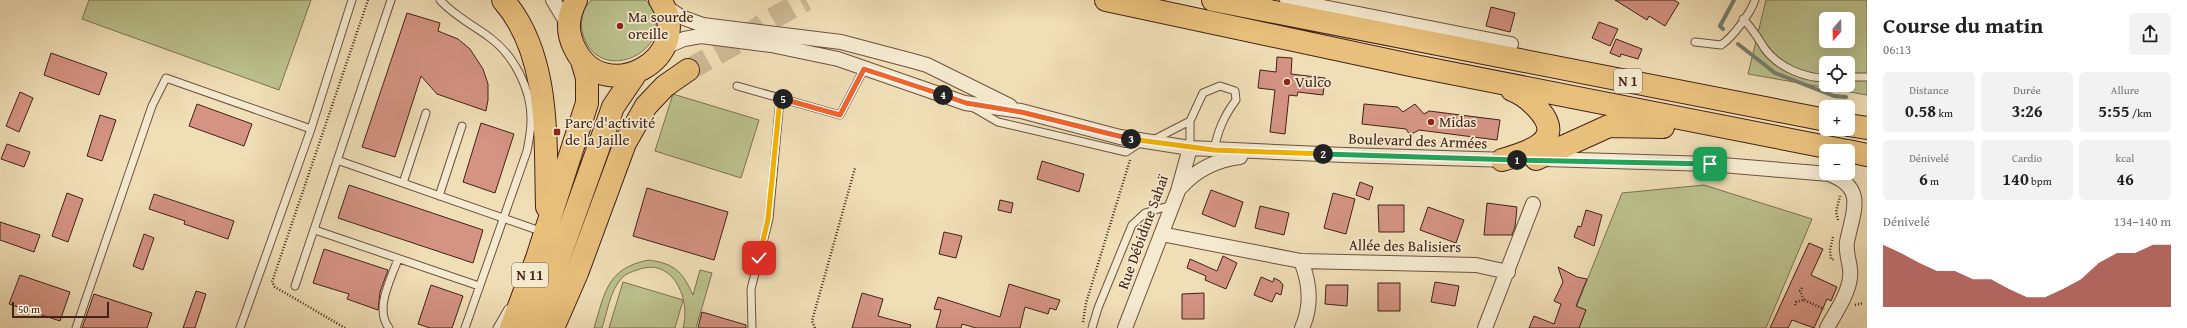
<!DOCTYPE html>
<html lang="fr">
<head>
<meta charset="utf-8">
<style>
  :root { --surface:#fff; --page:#f2f2f2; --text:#222; --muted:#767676; --accent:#8f2418 }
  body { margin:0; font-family:"Gentium Book Plus",serif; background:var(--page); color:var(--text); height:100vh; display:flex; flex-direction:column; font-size:15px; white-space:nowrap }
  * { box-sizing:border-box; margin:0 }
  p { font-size:13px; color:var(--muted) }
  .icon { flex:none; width:22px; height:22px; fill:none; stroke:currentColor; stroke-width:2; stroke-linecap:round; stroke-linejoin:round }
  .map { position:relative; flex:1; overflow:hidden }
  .drawer { display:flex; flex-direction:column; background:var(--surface); width:320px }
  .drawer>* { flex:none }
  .needle { width:26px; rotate:200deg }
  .tools { position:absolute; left:1819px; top:12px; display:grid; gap:8px }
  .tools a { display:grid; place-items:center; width:36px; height:36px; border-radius:6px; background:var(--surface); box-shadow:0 4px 16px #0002; font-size:20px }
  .scale { position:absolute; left:12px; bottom:10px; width:97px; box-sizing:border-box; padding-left:4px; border:2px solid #412318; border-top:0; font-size:11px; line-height:14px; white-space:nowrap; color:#412318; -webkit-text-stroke:3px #f5ead0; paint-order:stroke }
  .pin { position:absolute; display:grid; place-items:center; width:34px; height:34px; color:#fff; margin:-17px; border-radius:8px; box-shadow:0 2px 6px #0006 }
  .km { position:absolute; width:20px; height:20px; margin:-10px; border-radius:50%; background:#222; color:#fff; font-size:11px; line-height:20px; text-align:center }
  .round { display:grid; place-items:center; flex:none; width:42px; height:42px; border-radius:6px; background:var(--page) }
  .headline { display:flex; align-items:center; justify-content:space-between; height:68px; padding:0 16px }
  h1 { font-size:22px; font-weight:800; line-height:30px }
  .stats { display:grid; grid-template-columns:repeat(3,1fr); gap:6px; height:68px; padding:4px 16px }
  .stats div { display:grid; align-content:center; border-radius:6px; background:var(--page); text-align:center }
  .stats b { font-size:17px; font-weight:800 }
  .stats small { font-size:11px; font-weight:400 }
  .stats p { font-size:11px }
  .chart { height:112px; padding:8px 16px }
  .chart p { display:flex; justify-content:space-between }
  .chart svg { width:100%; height:72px; margin-top:4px; fill:var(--accent); opacity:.7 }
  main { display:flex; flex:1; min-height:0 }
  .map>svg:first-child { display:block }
  .green { fill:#bbc18d; stroke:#7e7252; fill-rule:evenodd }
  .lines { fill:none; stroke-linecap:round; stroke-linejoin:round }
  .stream { stroke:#777f6f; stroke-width:4 }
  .building { fill:#d49383; stroke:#412318 }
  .highway-tunnel { stroke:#cdb996; stroke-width:22; stroke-dasharray:22 11; stroke-linecap:butt }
  .lane-casing { stroke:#6d5240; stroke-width:9 }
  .street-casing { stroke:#6d5240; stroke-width:16 }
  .highway-casing { stroke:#412318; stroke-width:24 }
  .path { stroke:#412318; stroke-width:2.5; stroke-dasharray:1 2; stroke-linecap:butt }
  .lane { stroke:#f5ead0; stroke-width:7 }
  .street { stroke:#f5ead0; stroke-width:14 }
  .highway { stroke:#e8bf7b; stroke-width:22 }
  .split-1-casing { stroke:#fff; stroke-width:8 }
  .split-2-casing { stroke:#fff; stroke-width:8 }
  .split-3-casing { stroke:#fff; stroke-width:8 }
  .split-4-casing { stroke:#fff; stroke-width:8 }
  .split-5-casing { stroke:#fff; stroke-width:8 }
  .split-6-casing { stroke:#fff; stroke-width:8 }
  .split-1 { stroke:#22a559; stroke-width:5 }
  .split-2 { stroke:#22a559; stroke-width:5 }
  .split-3 { stroke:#f5b400; stroke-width:5 }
  .split-4 { stroke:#f0652b; stroke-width:5 }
  .split-5 { stroke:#f0652b; stroke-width:5 }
  .split-6 { stroke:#f5b400; stroke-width:5 }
  .poi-dot { fill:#8f2418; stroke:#f5ead0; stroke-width:1.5 }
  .labels { text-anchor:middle; stroke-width:3.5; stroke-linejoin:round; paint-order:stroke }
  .shield { fill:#f5ead0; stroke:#775f4f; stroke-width:1 }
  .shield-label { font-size:14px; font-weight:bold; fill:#412318 }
  .poi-label { font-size:15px; fill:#412318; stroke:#f5ead0; text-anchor:start }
  .street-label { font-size:15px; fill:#412318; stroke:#f5ead0 }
</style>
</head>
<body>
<main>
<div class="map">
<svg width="1867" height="328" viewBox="0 0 1867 328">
  <rect width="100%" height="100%" fill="#f0deb6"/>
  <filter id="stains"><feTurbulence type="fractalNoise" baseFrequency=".005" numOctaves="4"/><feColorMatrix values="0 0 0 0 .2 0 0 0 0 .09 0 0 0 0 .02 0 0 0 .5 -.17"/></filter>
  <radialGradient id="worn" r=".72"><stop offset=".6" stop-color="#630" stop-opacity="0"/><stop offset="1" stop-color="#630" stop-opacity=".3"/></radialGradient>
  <path class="green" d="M89,0H311L279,90L82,19Z
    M591,0H646C686,48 596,92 582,31C580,21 583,8 591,0Z
    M1766,0H1867V95L1748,74ZM1826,19H1848V41H1826ZM1826,63H1848V85H1826Z
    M673,94L759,120L741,178L655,151Z
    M1704,185L1812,219L1766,328H1568L1622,193Z
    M649,260C675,264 682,271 693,295L700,270L712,273L696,328H683C691,299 673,256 637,270C631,272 625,274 621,279C610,291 607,313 602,328H594C605,292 607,268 649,260Z
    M623,282L683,300L675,328H609Z"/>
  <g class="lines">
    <path class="stream" d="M1723,29L1720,26L1734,0
      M1738,44L1775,73L1834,96L1846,97"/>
  </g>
  <path class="building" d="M1615,0H1674L1679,3L1665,26L1649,16L1647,20Z
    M1491,7L1515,13L1510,32L1486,26Z
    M407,13L440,23L438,31L458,39L470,49L483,69L488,84V100L486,111L437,94L421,76L395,157L362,147Z
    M1599,22L1618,29L1610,46L1592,38Z
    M1616,39L1642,49L1638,59L1621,54L1620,57L1610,53Z
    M51,53L107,73L99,95L44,75Z
    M1277,57L1292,58L1291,74L1325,78L1323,95L1298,92L1297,96L1289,95L1285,134L1270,132L1275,90L1258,88L1260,70L1276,72Z
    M20,92L33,98L19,132L6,126Z
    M197,104L252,124L244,146L189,126Z
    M1364,104L1398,107L1403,112L1415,104L1424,114L1429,111L1500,120L1497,140L1419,130L1410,135L1406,129L1362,124Z
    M100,115L116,120L102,161L87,156Z
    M481,123L514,134L495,193L463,182Z
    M7,144L30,152L24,167L1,159Z
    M1042,161L1084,174L1079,192L1037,179Z
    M1360,182L1373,187L1369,200L1356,195Z
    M349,185L483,230L473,263L338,218Z
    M647,188L728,212L714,260L633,236Z
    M1211,190L1243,202L1235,227L1202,214Z
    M67,193L83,199L68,242L52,236Z
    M1333,193L1355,199L1346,234L1324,228Z
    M154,194L234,221L228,239L184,224L185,221L149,209Z
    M1000,200L1013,203L1011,213L998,210Z
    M1487,203L1517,207L1515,227L1512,235H1484Z
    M1378,205H1404V232H1379Z
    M1260,206L1289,213L1284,235L1255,228Z
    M1428,207L1464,220L1456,243L1420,230Z
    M1586,210L1602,215L1594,246L1574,237L1578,226L1581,227Z
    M0,222L40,235L34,252L0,240Z
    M944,232L962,236L956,258L939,254Z
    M144,234L154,238L143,270L133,266Z
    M1809,243L1823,249L1811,275L1837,287L1831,301L1827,299L1814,328L1792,320L1788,328H1770Z
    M324,249L388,270L380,292L378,310L347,299L349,294L313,283Z
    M1223,256L1237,263L1226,289L1205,280L1206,276L1187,268L1190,259L1217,271Z
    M1558,267L1577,277L1587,279L1576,306L1586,310L1579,328H1529L1534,316L1554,324L1561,304L1554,301L1563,282Z
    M20,275L70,292L60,321L9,304Z
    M1261,277L1273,282L1274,278L1280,281L1283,285L1281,295L1276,293L1272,302L1254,295Z
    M1435,282L1459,286L1455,306L1431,302Z
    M1378,283H1400V311H1378Z
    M1009,284L1060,300L1056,310L1050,308L1048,314L1025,307L1020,328H976L962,324L961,328H936L941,310L934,309L938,297L1000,317Z
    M431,285L463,296L452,328H430L418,324Z
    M1326,285H1348L1347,306L1325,304Z
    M196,291L206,294L195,328H183Z
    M862,293L883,299L878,316L911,325L910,328H852Z
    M1204,293V319H1182V294Z
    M94,294L152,313L147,328H82Z
    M702,312L746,325V328H698Z"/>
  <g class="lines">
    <path class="highway-tunnel" d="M688,70L742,40L766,22L806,0"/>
    <defs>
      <path id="lane" d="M440,0C453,15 473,25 489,37C514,55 532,90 531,121C531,131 529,141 527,151L465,328
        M1743,19C1753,29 1758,38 1765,49C1778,67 1804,78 1826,78
        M1695,42L1721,45C1733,37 1750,14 1755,0
        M1848,77H1867
        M737,86L840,115L864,69
        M974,108L998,122L1126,152L1141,142
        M1153,140L1190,121
        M1190,148V121L1203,93L1220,86L1235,91L1236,100C1224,116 1218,130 1214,150
        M337,160L543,232
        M403,183L426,113
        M439,196L462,126
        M315,230L479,286
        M295,286L391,0
        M76,328L152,106L166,78L311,129
        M240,328L311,129L352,0
        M389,328C374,309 391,279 398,259
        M497,328L508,309
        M752,328L751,289L769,219L780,99
        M1092,328L1098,308L1132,225L1145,213L1172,205"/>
      <path id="street" d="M553,0L568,25
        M1287,0L1511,44
        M663,5L681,17L703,25L841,42L913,61L927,65L1010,106
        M663,52L670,45L684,39L701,36L771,45L838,59L965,103L1021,111L1120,137L1190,148L1344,155L1509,160
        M1544,159L1710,164L1829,174C1867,188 1853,211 1847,242C1845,254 1852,266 1850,278C1848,295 1835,313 1827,328
        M1181,187C1197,169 1216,160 1240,157
        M1161,234L1301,261L1476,265L1508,272
        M1301,261C1310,283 1312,306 1302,328
        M1125,328L1178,191L1190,148
        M1485,328L1533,204"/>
      <path id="highway" d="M503,0C551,55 545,140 547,207
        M576,0C568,16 566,30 574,47C603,110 698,58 660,0
        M1106,0L1415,66L1847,151
        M1213,0L1826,120
        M1848,125L1867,128
        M1848,151L1867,155
        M1536,159L1609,126L1663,127
        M1502,160C1526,153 1567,142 1539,110C1532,102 1523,94 1512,90
        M511,328L537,258L587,103V78L582,61
        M534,328L613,107L636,73
        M553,328L577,273L625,143L646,106L665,86L688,70"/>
    </defs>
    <use href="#lane" class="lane-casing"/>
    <use href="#street" class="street-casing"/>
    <use href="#highway" class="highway-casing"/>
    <path class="path" d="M1838,220L1836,212L1840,196
      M1833,237L1830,250L1831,259L1835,260
      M1802,288L1800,291L1804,300
      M1795,305L1796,302L1804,300L1824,309
      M1855,305L1863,303
      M1083,322L1086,303L1130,160
      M345,328L275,287L272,282L368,0
      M815,328L812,321L855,168"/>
    <use href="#lane" class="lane"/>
    <use href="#street" class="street"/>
    <use href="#highway" class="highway"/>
  </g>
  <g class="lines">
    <defs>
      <path id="split-1" d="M1517,160L1710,164"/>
      <path id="split-2" d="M1323,154L1517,160"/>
      <path id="split-3" d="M1131,139L1214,150L1323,154"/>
      <path id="split-4" d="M943,95L966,103L1021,112L1131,139"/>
      <path id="split-5" d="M783,99L840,115L864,69L943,95"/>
      <path id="split-6" d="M759,258L768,219L780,99H783"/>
    </defs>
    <use href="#split-1" class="split-1-casing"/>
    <use href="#split-2" class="split-2-casing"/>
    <use href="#split-3" class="split-3-casing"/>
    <use href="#split-4" class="split-4-casing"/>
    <use href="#split-5" class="split-5-casing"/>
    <use href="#split-6" class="split-6-casing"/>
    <use href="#split-1" class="split-1"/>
    <use href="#split-2" class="split-2"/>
    <use href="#split-3" class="split-3"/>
    <use href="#split-4" class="split-4"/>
    <use href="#split-5" class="split-5"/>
    <use href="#split-6" class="split-6"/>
  </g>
  <g class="poi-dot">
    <circle cx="620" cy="26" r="4"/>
    <circle cx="1287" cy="82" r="4"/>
    <circle cx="1431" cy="122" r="4"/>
    <rect x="553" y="128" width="8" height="8" rx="2"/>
  </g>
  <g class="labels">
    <g class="shield">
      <rect x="1614" y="69" width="28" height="24" rx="3"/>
      <rect x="512" y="263" width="36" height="24" rx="3"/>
    </g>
    <g class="shield-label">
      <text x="1628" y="86">N 1</text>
      <text x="530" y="280">N 11</text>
    </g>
    <g class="poi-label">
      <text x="628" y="22">Ma sourde<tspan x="628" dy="17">oreille</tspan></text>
      <text x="1295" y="87">Vulco</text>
      <text x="1439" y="127">Midas</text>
      <text x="565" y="128">Parc d'activité<tspan x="565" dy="17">de la Jaille</tspan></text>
    </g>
    <g class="street-label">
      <text transform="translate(1418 141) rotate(2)" y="5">Boulevard des Armées</text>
      <text transform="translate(1143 232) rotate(-70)" y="5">Rue Débidine Sahaï</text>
      <text transform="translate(1405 246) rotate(1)" y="5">Allée des Balisiers</text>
    </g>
  </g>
  <rect width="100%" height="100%" filter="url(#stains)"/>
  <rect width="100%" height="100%" fill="url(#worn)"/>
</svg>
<div class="tools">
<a><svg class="needle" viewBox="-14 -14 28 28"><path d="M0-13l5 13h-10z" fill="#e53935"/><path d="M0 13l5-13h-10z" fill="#767676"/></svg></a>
<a><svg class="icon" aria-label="locate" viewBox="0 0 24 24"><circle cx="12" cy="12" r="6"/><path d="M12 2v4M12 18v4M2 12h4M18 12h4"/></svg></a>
<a>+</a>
<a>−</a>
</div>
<div class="scale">50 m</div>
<div class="pin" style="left:1710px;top:164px;background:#1e9e55"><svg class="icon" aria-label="arrive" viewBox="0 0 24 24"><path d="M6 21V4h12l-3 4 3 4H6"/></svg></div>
<div class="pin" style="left:759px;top:258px;background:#d93025"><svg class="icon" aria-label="check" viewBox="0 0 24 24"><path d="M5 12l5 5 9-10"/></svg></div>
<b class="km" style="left:1517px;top:160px">1</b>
<b class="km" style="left:1323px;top:154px">2</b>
<b class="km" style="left:1131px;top:139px">3</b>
<b class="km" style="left:943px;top:95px">4</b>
<b class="km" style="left:783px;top:99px">5</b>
</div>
<section class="drawer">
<div class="headline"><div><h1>Course du matin</h1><p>06:13</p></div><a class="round"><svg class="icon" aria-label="share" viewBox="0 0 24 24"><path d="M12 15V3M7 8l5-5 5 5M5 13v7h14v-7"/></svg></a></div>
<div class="stats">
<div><p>Distance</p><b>0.58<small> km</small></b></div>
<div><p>Durée</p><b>3:26</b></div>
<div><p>Allure</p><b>5:55<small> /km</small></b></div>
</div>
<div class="stats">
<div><p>Dénivelé</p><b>6<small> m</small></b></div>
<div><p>Cardio</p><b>140<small> bpm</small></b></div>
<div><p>kcal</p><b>46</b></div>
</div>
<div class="chart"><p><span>Dénivelé</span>134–140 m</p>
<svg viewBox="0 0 160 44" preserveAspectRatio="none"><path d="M0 44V6L10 11L20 17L30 22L40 22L50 27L60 27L70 33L80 38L90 38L100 33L110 27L120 17L130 11L140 11L150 6L160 6V44z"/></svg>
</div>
</section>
</main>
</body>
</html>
